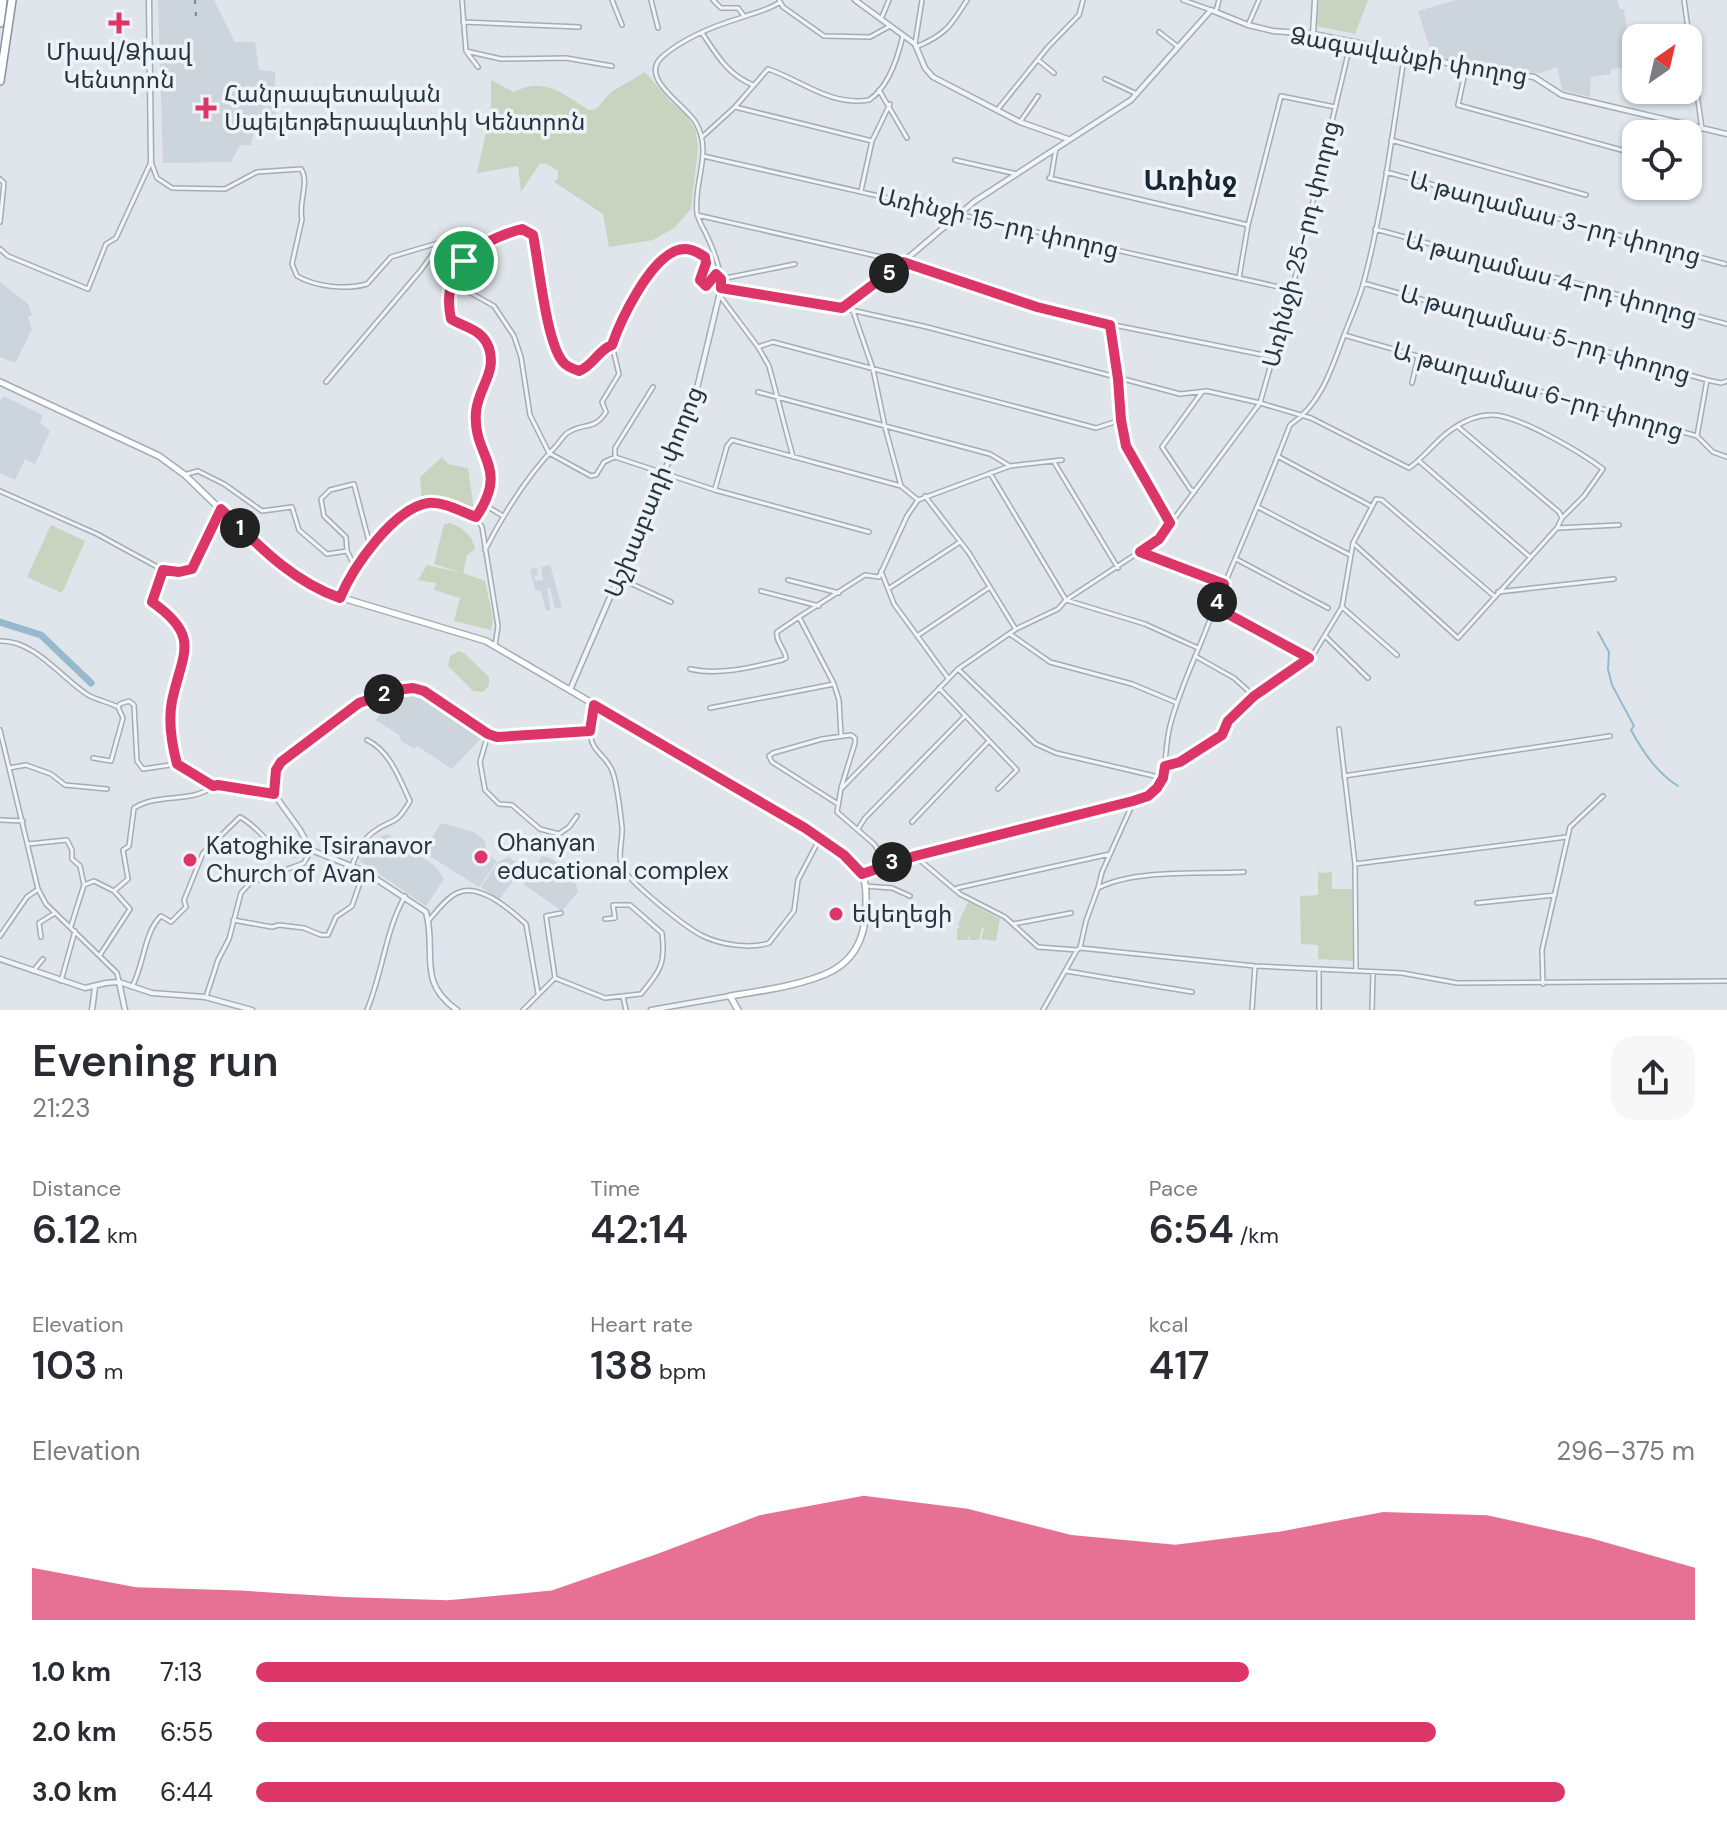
<!DOCTYPE html>
<html lang="en">
<head>
<meta charset="utf-8">
<style>
  :root { --surface:#fff; --page:#f7f7f7; --text:#2b2b33; --muted:#7c7c81; --accent:#dc3668 }
  body { margin:0; font-family:"DM Sans","Noto Sans Armenian",sans-serif; background:var(--page); color:var(--text); height:100vh; display:flex; flex-direction:column; font-size:30px; white-space:nowrap }
  * { box-sizing:border-box; margin:0 }
  p { font-size:26px; color:var(--muted) }
  .icon { flex:none; width:44px; height:44px; fill:none; stroke:currentColor; stroke-width:2; stroke-linecap:round; stroke-linejoin:round }
  .map { position:relative; height:1010px; overflow:hidden }
  .side { display:flex; flex-direction:column; background:var(--surface); flex:1 }
  .side>* { flex:none }
  .needle { width:52px; rotate:34deg }
  .controls { position:absolute; left:1622px; top:24px; display:grid; gap:16px }
  .controls a { display:grid; place-items:center; width:80px; height:80px; border-radius:16px; background:var(--surface); box-shadow:0 2px 6px #0004; font-size:40px }
  .pin { position:absolute; display:grid; place-items:center; width:68px; height:68px; color:#fff; margin:-34px; border:4px solid #fff; border-radius:50%; box-shadow:0 2px 8px #0007 }
  .km { position:absolute; width:40px; height:40px; margin:-20px; border-radius:50%; background:#222; color:#fff; font-size:22px; line-height:40px; text-align:center }
  .round { display:grid; place-items:center; flex:none; width:84px; height:84px; border-radius:24px; background:var(--page) }
  .overview { display:flex; align-items:center; justify-content:space-between; height:136px; padding:0 32px }
  h1 { font-size:44px; font-weight:600; line-height:60px }
  .stats { display:grid; grid-template-columns:repeat(3,1fr); gap:12px; height:136px; padding:8px 32px }
  .stats div { display:grid; align-content:center }
  .stats b { font-size:40px; font-weight:600 }
  .stats small { font-size:22px; font-weight:400 }
  .stats p { font-size:22px }
  .chart { height:224px; padding:16px 32px }
  .chart p { display:flex; justify-content:space-between }
  .chart svg { width:100%; height:144px; margin-top:8px; fill:var(--accent); opacity:.7 }
  ul { padding:0 32px; list-style:none; font-size:26px }
  li { display:grid; grid-template-columns:128px 96px 1fr; align-items:center; height:60px }
  li i { height:20px; border-radius:10px; background:var(--accent) }
  .map>svg:first-child { display:block }
  .built { fill:#ccd4dc }
  .green { fill:#c8d4bf }
  .lines { fill:none; stroke-linecap:round; stroke-linejoin:round }
  .stream { stroke:#96b9cd; stroke-width:2 }
  .river { stroke:#96b9cd; stroke-width:7 }
  .minor-casing { stroke:#a4adb4; stroke-width:6 }
  .tertiary-casing { stroke:#a4adb4; stroke-width:7 }
  .secondary-casing { stroke:#a4adb4; stroke-width:8 }
  .trunk-casing { stroke:#8494a2; stroke-width:10 }
  .minor { stroke:#f2f5f7; stroke-width:3 }
  .tertiary { stroke:#f2f5f7; stroke-width:4 }
  .secondary { stroke:#fff; stroke-width:5 }
  .trunk { stroke:#fff; stroke-width:7 }
  .rail { stroke:#768695; stroke-width:2; stroke-dasharray:4 8; stroke-linecap:butt }
  .route-casing { stroke:#fff; stroke-width:16 }
  .route { stroke:#dc3668; stroke-width:10 }
  .poi-dot { fill:#dc3668; stroke:#eef3f7; stroke-width:3 }
  .labels { text-anchor:middle; stroke-width:7; stroke-linejoin:round; paint-order:stroke }
  .poi-label { font-size:24px; fill:#263542; stroke:#eef3f7; text-anchor:start }
  .street-label { font-size:24px; fill:#263542; stroke:#eef3f7 }
  .quarter-label { font-size:28px; font-weight:bold; fill:#182533; stroke:#eef3f7 }
</style>
</head>
<body>
<div class="map">
<svg width="1727" height="1010" viewBox="0 0 1727 1010">
  <rect width="100%" height="100%" fill="#dfe5ea"/>
  <path class="built" d="M158,0H214L235,42H255L259,70L275,72L276,126H255L251,145H240L231,162L163,163Z
    M1456,0H1617L1620,9H1624L1628,39H1636V67L1611,69V74L1591,77L1590,97L1562,90L1557,67L1540,73H1516L1448,61L1432,55L1418,11Z
    M0,282L28,304L32,315L28,317L32,329L15,363L0,357Z
    M3,396L43,415L40,423L50,431L35,464L25,459L15,480L0,473V401Z
    M550,565L562,607L555,609L550,588H547L551,610L546,611L541,591L535,590L530,569L537,568L538,575L534,576L536,581L543,580L541,567Z
    M415,688L484,735L452,769L417,746L414,749L401,741L399,735L376,720L392,696Z
    M441,823L474,832L485,841L487,854L497,861L479,887L423,852Z
    M388,834L435,866L444,879L426,906L360,861L366,850L359,860L356,858L371,836L374,838Z
    M542,856L552,859L573,873L578,892L562,911L523,884Z
    M508,857L523,867L499,900L481,887L498,862Z"/>
  <path class="green" d="M1319,0H1368L1355,34L1317,26Z
    M645,72L671,102L685,113L696,131L698,149L691,209L674,228L653,240L609,247L603,214L554,182L558,178V171L547,164L540,163L521,192L518,166L477,173L491,111V80L514,92C545,76 562,94 589,110L596,109L611,92Z
    M442,457L448,464L468,468L474,510L444,503L422,502L420,477Z
    M450,523C462,527 473,536 475,549L467,555L463,573L485,581L493,619L491,630L454,621L460,598L434,590L436,583L418,580L427,565L462,573L434,564L444,524Z
    M51,525L85,541L62,593L27,577Z
    M459,651L465,654L489,677V685L483,692L473,691L448,666L450,656Z
    M1318,865L1319,873L1332,872V889H1352L1353,961L1318,959V945L1301,944L1300,896L1318,895Z
    M968,902L1000,919L996,941L981,939L984,929L982,927L979,940H970L969,935L968,940H957V929L960,927L958,924Z"/>
  <g class="lines">
    <path class="stream" d="M1598,632L1609,652L1608,669L1612,685L1634,726L1631,730C1643,752 1657,773 1678,786"/>
    <path class="river" d="M0,622L41,635L91,683"/>
    <defs>
      <path id="minor" d="M462,0L466,51L478,67
        M612,0L622,25
        M651,0L658,28
        M713,0L721,8H738L744,16
        M779,0L783,7L824,36L870,37L890,26
        M1183,0L1211,10
        M1684,0L1702,129
        M1216,11L1219,0
        M881,19L889,0
        M463,22L579,27
        M1248,25L1259,0
        M1159,32L1177,46
        M702,33C717,55 727,74 753,85
        M1351,41L1292,290L1260,403L1311,418L1409,468C1425,457 1435,441 1451,430C1462,422 1477,415 1491,415C1517,414 1582,453 1603,469L1584,496L1562,518L1557,528L1458,638L1353,543
        M915,44L922,0
        M916,47C945,35 951,26 967,0
        M466,51L501,59L566,58L612,66
        M1038,60L1054,73
        M1466,68L1458,105L1636,154
        M1105,79L1137,94
        M879,90L907,138
        M735,107L872,141
        M998,109L1048,47L1079,15L1083,0
        M1020,122L1038,96
        M702,137L735,107L768,69C803,81 830,106 869,100C889,87 898,57 903,35
        M1391,140L1586,195
        M703,156L1292,290
        M955,160L1017,174
        M1386,172L1725,264
        M1049,178L1248,225
        M1051,178L1056,148
        M0,179L4,183L0,222
        M861,191L872,141L890,104
        M697,215L903,262L1064,315L1274,357
        M1375,229L1727,324
        M0,249L8,256L88,289L106,244L116,238L151,162L157,178L172,188L225,189L257,172L301,169C310,182 298,202 302,219L292,264L297,276C316,287 346,290 367,284L391,257L441,242
        M1239,278L1248,225L1281,96L1335,107
        M451,282L494,306L514,336L521,357L530,415L549,453
        M1363,283L1707,380L1721,383L1727,381
        M721,288C722,272 714,251 707,236C704,229 698,221 697,213C693,183 713,152 696,123C685,104 637,78 663,56C684,38 714,26 740,18C753,13 769,10 780,2
        M720,296L758,347L769,366L793,457
        M842,308L927,327L1180,394L1207,391L1260,403L1159,539L1066,600L1058,609L1016,629L958,669L841,789L837,812L874,844L888,864
        M853,311L873,369L885,427L901,486L918,500
        M1110,325L1126,446L1170,523
        M1344,335L1697,436L1713,452L1727,457
        M758,347L773,342L1096,428L1121,420
        M326,382L421,270L441,242L458,252L464,261
        M1412,383L1418,357
        M758,392L990,454L1010,466
        M1457,426L1559,512L1562,518
        M1697,436L1707,380
        M549,453L591,476L596,475L604,462L615,457L715,490L869,532
        M615,457V448L653,387
        M1279,457L1371,506
        M1419,461L1530,557
        M1054,462L1118,568
        M990,473L1066,600L1145,624L1198,648
        M187,474L198,471L224,484L262,511L292,507L299,530L327,554L347,551L356,569
        M715,489L727,446L732,440L901,486
        M0,491L97,534L163,570L179,572L192,569L220,511
        M1195,491L1191,490L1162,447L1202,392
        M925,496L969,553L1015,628
        M485,505L503,516
        M1258,507L1350,555
        M476,517C511,466 472,457 476,412C478,388 497,373 489,347C482,329 466,329 451,319C449,311 446,302 448,294C454,265 503,214 533,235C538,259 549,352 565,365C570,369 577,370 583,370L604,348L612,345
        M1557,528L1619,525
        M485,550C504,513 527,476 556,446C560,442 564,434 569,432C585,422 594,431 606,412L602,402L619,374L612,345L618,326L659,263L675,251L694,250L707,260L700,280L706,286L716,274L721,279L795,264
        M347,551L346,537L324,516L321,499L330,490L354,484L371,549
        M1142,553L1224,584
        M1236,559L1328,608
        M163,570L152,602C202,637 182,653 172,701C168,721 172,745 177,764L213,786L218,785L274,794
        M881,571L894,604L948,678
        M619,578L671,602
        M788,580L839,593
        M888,589L960,542
        M761,591L819,606
        M1498,592L1614,579
        M340,598C353,567 393,509 428,503C443,501 462,512 476,517L482,527L498,626L495,646
        M1215,607L1309,658
        M1342,607L1397,655
        M1010,634L1050,662L1132,684L1175,702
        M917,636L990,587
        M1326,637L1368,678
        M0,641C35,640 61,678 88,695C97,700 108,702 118,707L123,718L111,761L93,758
        M1195,656L1234,678L1254,696
        M690,669C719,676 753,667 782,660L786,658C785,649 775,641 777,632L799,617
        M958,669L1036,744L1056,753L1163,778
        M939,688L1017,770L998,789
        M118,707L120,704L129,701L134,705L137,761L143,769L177,764
        M710,708L834,684
        M1339,729L1355,864L1356,971
        M0,730L38,889L46,904L117,973L119,981
        M590,731C591,754 607,754 613,773C618,789 620,810 622,827C623,839 618,852 621,864C624,879 688,929 703,936C721,945 751,949 769,943L794,911L798,880L820,838
        M488,734L480,762L485,790L499,804L512,805L540,829L559,834L569,827L577,816
        M841,735L839,700L834,684L799,617L865,575L879,577L907,516L918,500L1010,466L1062,460
        M1165,766L1180,762L1222,735L1228,721L1254,696L1313,655L1342,607L1353,543L1376,499L1382,500L1494,596
        M9,768L26,765L51,774L65,785L107,789
        M1344,776L1610,736
        M838,804L772,762L769,756L773,753L822,739L851,735L855,738V743L841,788
        M0,820L23,821
        M912,822L989,741
        M858,829L865,818L965,716
        M28,844L67,840L72,850V859L80,866L84,885
        M915,856L960,894L1005,917L1038,947L1077,950L1080,948L1255,966L1402,973L1457,983L1727,981
        M1355,864L1567,837
        M352,866C356,854 362,841 372,833C392,817 394,829 410,801C399,778 390,751 367,740
        M862,874L915,856L1133,801C1174,786 1161,761 1170,726C1178,694 1192,665 1204,635C1232,564 1263,496 1290,425C1320,405 1331,371 1343,338C1350,319 1359,300 1364,281C1384,206 1393,128 1405,52
        M865,886L892,888L910,896
        M957,888L1110,854
        M1098,888L1102,872L1133,803
        M114,891L128,879L123,850L129,846L134,808C159,792 192,804 213,786
        M1477,903L1555,895
        M233,920L272,927L279,925L304,928L321,935H328L336,917L352,906L364,871
        M429,920C437,911 446,898 457,893C479,882 511,910 526,924L538,993
        M1013,924L1071,913
        M71,926L84,885L94,881L114,891L130,909L100,955
        M0,936L27,897L37,890
        M41,937L39,923L55,913
        M1080,948L1086,921L1098,888C1135,869 1201,874 1244,872
        M33,971L43,959
        M1066,971L1192,992
        M555,978L605,998L641,994C660,971 666,964 662,933L630,905H613L615,918L605,919
        M555,978L546,916L561,913
        M61,981L75,931
        M1543,984L1542,950L1570,827L1603,796
        M132,987C144,965 144,932 161,916L171,922L186,907L184,900L203,853L240,817C267,831 276,867 311,850
        M206,997L218,960L229,939L241,893L250,883L304,863L311,850
        M623,997L626,1010
        M367,1010C383,972 385,931 405,896
        M523,1010L555,978
        M1043,1010L1077,950
        M1252,1010L1255,966
        M1319,1010V971
        M1372,1010L1373,972"/>
      <path id="tertiary" d="M149,0L151,162
        M855,0L915,44L925,68L933,77L1020,122L1068,139
        M1313,34L1315,0
        M570,690L693,405L721,288L842,308L903,262L975,201L1131,100L1211,10L1248,25L1273,31L1313,34L1405,52L1466,68L1534,77L1562,95L1727,134
        M0,959L85,988L106,983L119,982L152,993L205,997L252,1010
        M119,982L125,1010
        M92,1010L95,987
        M457,1010C416,982 437,951 426,912L364,871L311,850L300,830L274,794L276,770L281,762L359,703L396,690L413,688L424,691L488,734L497,737L590,731L594,705
        M651,1010L730,996"/>
      <path id="secondary" d="M0,382L159,456L185,475L256,544L301,580L336,596L486,641L802,826C822,839 847,852 861,873C865,879 866,888 866,897C867,927 861,955 832,971C805,985 760,991 730,996L738,1010"/>
      <path id="trunk" d="M0,23L3,0
        M0,81L12,0"/>
    </defs>
    <use href="#minor" class="minor-casing"/>
    <use href="#tertiary" class="tertiary-casing"/>
    <use href="#secondary" class="secondary-casing"/>
    <use href="#trunk" class="trunk-casing"/>
    <use href="#minor" class="minor"/>
    <use href="#tertiary" class="tertiary"/>
    <use href="#secondary" class="secondary"/>
    <use href="#trunk" class="trunk"/>
    <path class="rail" d="M195,0L196,17"/>
  </g>
  <g class="lines">
    <defs>
      <path id="route" d="M522,229L533,235C539,264 546,342 563,362C567,367 573,369 579,371C593,366 598,350 612,345C621,319 648,263 675,251C687,246 696,251 705,257L706,263L700,280L706,286L716,274L721,279V288L842,308L903,262L1037,307L1110,325L1118,379L1121,420L1126,446L1170,523L1159,539L1140,552L1224,584L1215,607L1309,658L1254,696L1228,721L1222,735L1180,762L1165,766L1163,778L1157,788L1148,796L1133,801L915,856L862,874L844,855L805,828L594,705L590,731L497,737L488,734L424,691L413,688L396,690L359,703L281,762L276,770L274,794L218,785L213,786L177,764C172,745 168,721 172,701C182,653 202,637 152,602L163,570L179,572L192,569L221,509C257,544 291,581 340,598C353,567 393,509 428,503C443,501 462,512 476,517C511,466 472,457 476,412C478,388 497,373 489,348C482,329 466,328 451,319C440,268 477,241 522,229Z"/>
    </defs>
    <use href="#route" class="route-casing"/>
    <use href="#route" class="route"/>
  </g>
  <g class="poi-dot">
    <path d="M115 11h8v8h8v8h-8v8h-8v-8h-8v-8h8z"/>
    <path d="M202 96h8v8h8v8h-8v8h-8v-8h-8v-8h8z"/>
    <circle cx="481" cy="857" r="8"/>
    <circle cx="190" cy="860" r="8"/>
    <circle cx="836" cy="914" r="8"/>
  </g>
  <g class="labels">
    <g class="poi-label">
      <text x="119" y="60" text-anchor="middle">Միավ/Ձիավ<tspan x="119" dy="28">Կենտրոն</tspan></text>
      <text x="224" y="102">Հանրապետական<tspan x="224" dy="28">Սպելեոթերապևտիկ Կենտրոն</tspan></text>
      <text x="497" y="851">Ohanyan<tspan x="497" dy="28">educational complex</tspan></text>
      <text x="206" y="854">Katoghike Tsiranavor<tspan x="206" dy="28">Church of Avan</tspan></text>
      <text x="852" y="922">եկեղեցի</text>
    </g>
    <g class="street-label">
      <text transform="translate(1409 56) rotate(10)" y="8">Ձագավանքի փողոց</text>
      <text transform="translate(1555 218) rotate(15)" y="8">Ա թաղամաս 3-րդ փողոց</text>
      <text transform="translate(998 223) rotate(13)" y="8">Առինջի 15-րդ փողոց</text>
      <text transform="translate(1301 244) rotate(-76)" y="8">Առինջի 25-րդ փողոց</text>
      <text transform="translate(1551 278) rotate(15)" y="8">Ա թաղամաս 4-րդ փողոց</text>
      <text transform="translate(1545 334) rotate(16)" y="8">Ա թաղամաս 5-րդ փողոց</text>
      <text transform="translate(1538 391) rotate(16)" y="8">Ա թաղամաս 6-րդ փողոց</text>
      <text transform="translate(654 492) rotate(-68)" y="8">Աշխաբադի փողոց</text>
    </g>
    <g class="quarter-label">
      <text x="1190" y="190">Առինջ</text>
    </g>
  </g>
</svg>
<div class="controls">
<a><svg class="needle" viewBox="-14 -14 28 28"><path d="M0-13l5 13h-10z" fill="#e53935"/><path d="M0 13l5-13h-10z" fill="#7c7c81"/></svg></a>
<a><svg class="icon" aria-label="locate" viewBox="0 0 24 24"><circle cx="12" cy="12" r="6"/><path d="M12 2v4M12 18v4M2 12h4M18 12h4"/></svg></a>
</div>
<div class="pin" style="left:464px;top:261px;background:#1e9e55"><svg class="icon" aria-label="arrive" viewBox="0 0 24 24"><path d="M6 21V4h12l-3 4 3 4H6"/></svg></div>
<b class="km" style="left:240px;top:528px">1</b>
<b class="km" style="left:384px;top:694px">2</b>
<b class="km" style="left:892px;top:862px">3</b>
<b class="km" style="left:1217px;top:602px">4</b>
<b class="km" style="left:889px;top:273px">5</b>
</div>
<section class="side">
<div class="overview"><div><h1>Evening run</h1><p>21:23</p></div><a class="round"><svg class="icon" aria-label="share" viewBox="0 0 24 24"><path d="M12 15V3M7 8l5-5 5 5M5 13v7h14v-7"/></svg></a></div>
<div class="stats">
<div><p>Distance</p><b>6.12<small> km</small></b></div>
<div><p>Time</p><b>42:14</b></div>
<div><p>Pace</p><b>6:54<small> /km</small></b></div>
</div>
<div class="stats">
<div><p>Elevation</p><b>103<small> m</small></b></div>
<div><p>Heart rate</p><b>138<small> bpm</small></b></div>
<div><p>kcal</p><b>417</b></div>
</div>
<div class="chart"><p><span>Elevation</span>296–375 m</p>
<svg viewBox="0 0 160 44" preserveAspectRatio="none"><path d="M0 44V28L10 34L20 35L30 37L40 38L50 35L60 24L70 12L80 6L90 10L100 18L110 21L120 17L130 11L140 12L150 19L160 28V44z"/></svg>
</div>
<ul>
<li><b>1.0 km</b>7:13<i style="width:69%"></i></li>
<li><b>2.0 km</b>6:55<i style="width:82%"></i></li>
<li><b>3.0 km</b>6:44<i style="width:91%"></i></li>
</ul>
</section>
</body>
</html>
